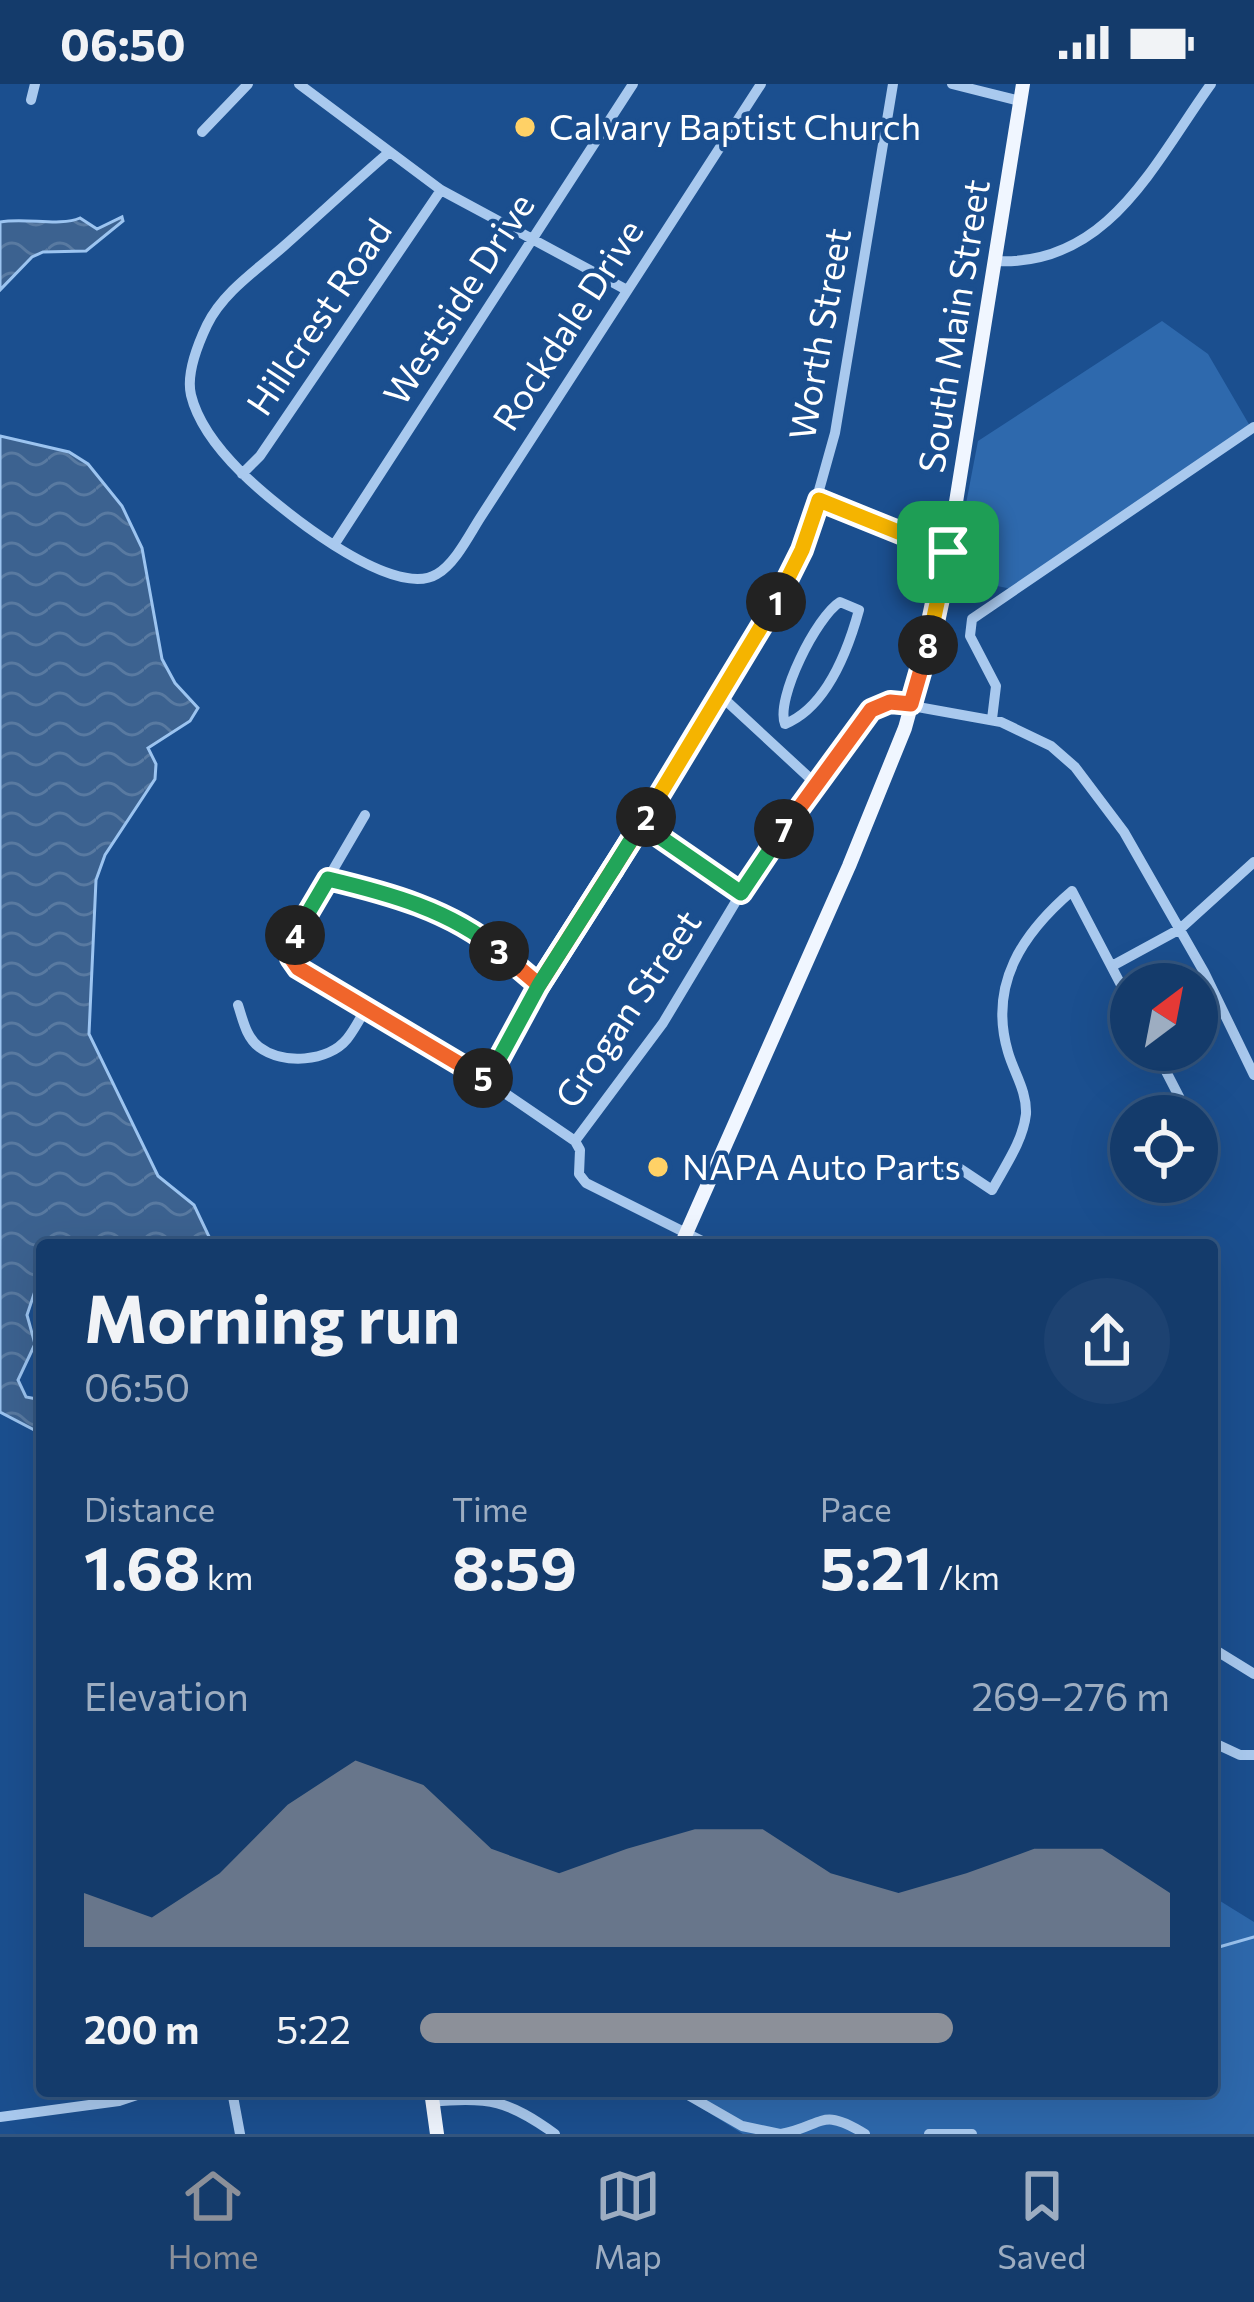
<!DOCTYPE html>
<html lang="en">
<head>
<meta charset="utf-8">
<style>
  :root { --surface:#143b6b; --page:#1d4271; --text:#f1f3f6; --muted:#9dadc1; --line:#33557e; --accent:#8c9099 }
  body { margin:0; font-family:Commissioner,sans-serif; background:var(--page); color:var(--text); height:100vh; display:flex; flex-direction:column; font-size:45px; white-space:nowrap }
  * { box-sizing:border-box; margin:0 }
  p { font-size:39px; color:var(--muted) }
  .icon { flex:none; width:66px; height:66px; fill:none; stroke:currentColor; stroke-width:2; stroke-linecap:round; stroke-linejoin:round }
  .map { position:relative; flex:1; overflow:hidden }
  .drawer { position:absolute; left:36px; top:1155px; width:1182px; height:858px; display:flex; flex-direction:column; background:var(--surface); border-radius:12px; box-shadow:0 12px 48px #0002,0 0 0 3px var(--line) }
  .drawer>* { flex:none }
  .needle { width:78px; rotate:32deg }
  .controls { position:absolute; left:1110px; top:879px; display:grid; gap:24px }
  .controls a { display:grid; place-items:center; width:108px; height:108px; border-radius:50%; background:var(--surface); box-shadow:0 12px 48px #0002,0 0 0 3px var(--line); font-size:60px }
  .pin { position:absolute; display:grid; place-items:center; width:102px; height:102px; color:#fff; margin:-51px; border-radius:24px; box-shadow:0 6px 18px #0006 }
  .km { position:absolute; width:60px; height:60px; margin:-30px; border-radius:50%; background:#222; color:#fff; font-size:33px; line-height:60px; text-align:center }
  .round { display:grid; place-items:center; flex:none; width:126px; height:126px; border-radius:63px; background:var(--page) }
  .summary { display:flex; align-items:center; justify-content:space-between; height:204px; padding:0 48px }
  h1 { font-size:66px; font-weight:700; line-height:90px }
  .figures { display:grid; grid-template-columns:repeat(3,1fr); gap:18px; height:204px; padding:12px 48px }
  .figures div { display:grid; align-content:center }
  .figures b { font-size:60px; font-weight:700 }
  .figures small { font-size:33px; font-weight:400 }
  .figures p { font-size:33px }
  .chart { height:336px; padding:24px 48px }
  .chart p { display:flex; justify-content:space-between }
  .chart svg { width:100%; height:216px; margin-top:12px; fill:var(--accent); opacity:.7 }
  ul { padding:0 48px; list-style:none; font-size:39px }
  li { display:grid; grid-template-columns:192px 144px 1fr; align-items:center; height:90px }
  li i { height:30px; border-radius:15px; background:var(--accent) }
  .status { display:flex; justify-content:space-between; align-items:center; height:84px; padding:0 60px; background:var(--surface); direction:ltr }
  .status svg { height:33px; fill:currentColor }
  .dock { display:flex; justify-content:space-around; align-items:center; height:168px; border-top:3px solid var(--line); background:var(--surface); font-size:33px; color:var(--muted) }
  .dock a { display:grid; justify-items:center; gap:6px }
  .dock .active { color:var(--accent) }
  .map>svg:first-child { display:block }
  .green { fill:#2e69ad }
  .water { fill:url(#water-waves); stroke:#9cc4f0; stroke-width:3 }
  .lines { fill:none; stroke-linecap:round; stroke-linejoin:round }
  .stream { stroke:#9cc4f0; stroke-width:3 }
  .minor { stroke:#a9c9ee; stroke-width:10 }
  .major { stroke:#f0f6ff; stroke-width:14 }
  .split-1-casing { stroke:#fff; stroke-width:24 }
  .split-2-casing { stroke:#fff; stroke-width:24 }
  .split-3-casing { stroke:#fff; stroke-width:24 }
  .split-4-casing { stroke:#fff; stroke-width:24 }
  .split-5-casing { stroke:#fff; stroke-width:24 }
  .split-6-casing { stroke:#fff; stroke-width:24 }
  .split-7-casing { stroke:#fff; stroke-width:24 }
  .split-8-casing { stroke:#fff; stroke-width:24 }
  .split-9-casing { stroke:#fff; stroke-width:24 }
  .split-1 { stroke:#f5b400; stroke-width:15 }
  .split-2 { stroke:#f5b400; stroke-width:15 }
  .split-3 { stroke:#f0652b; stroke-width:15 }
  .split-4 { stroke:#22a559; stroke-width:15 }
  .split-5 { stroke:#f0652b; stroke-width:15 }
  .split-6 { stroke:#22a559; stroke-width:15 }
  .split-7 { stroke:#22a559; stroke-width:15 }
  .split-8 { stroke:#f0652b; stroke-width:15 }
  .split-9 { stroke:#f5b400; stroke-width:15 }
  .poi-dot { fill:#ffd166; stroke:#1b4f8f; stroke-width:4.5 }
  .labels { text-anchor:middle; stroke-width:9; stroke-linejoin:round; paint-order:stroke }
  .poi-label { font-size:36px; fill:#fff; stroke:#1b4f8f; text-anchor:start }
  .street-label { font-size:36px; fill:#fff; stroke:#1b4f8f }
</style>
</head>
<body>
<div class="status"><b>06:50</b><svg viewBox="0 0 49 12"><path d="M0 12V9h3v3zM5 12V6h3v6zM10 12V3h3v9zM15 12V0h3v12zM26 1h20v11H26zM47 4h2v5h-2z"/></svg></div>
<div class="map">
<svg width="1254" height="2050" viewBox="0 0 1254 2050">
  <defs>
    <pattern id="water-waves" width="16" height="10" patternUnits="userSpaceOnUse" patternTransform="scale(3)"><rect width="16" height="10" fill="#3c6290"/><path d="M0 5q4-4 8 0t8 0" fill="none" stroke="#597aa1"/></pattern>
  </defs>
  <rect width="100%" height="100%" fill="#1b4f8f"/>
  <path class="green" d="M1162,237L1208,270L1250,342L1012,505L952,493L978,357Z
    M1212,1812L1254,1838V2050H743L674,2007H1212Z"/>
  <path class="water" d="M122,133L123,137L86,167L43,168L32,173L0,206V138C25,133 60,143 80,134L97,145Z
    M0,352L69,368L88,380L122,422L142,464L162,575L175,599L198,624L190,637L148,664L156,680L155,695L105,771L96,796L89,950L158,1092L194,1121L213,1161H42V1202L36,1204L27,1231L35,1260L18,1296L26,1313L42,1316V1350L0,1328Z"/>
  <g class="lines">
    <path class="stream" d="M1212,1865L1254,1853"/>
    <path class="minor" d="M299,0L441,106L625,205
      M952,0L1020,17
      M31,16L35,0
      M202,48L248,0
      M387,70C352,100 319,131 284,162C258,185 223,208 207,241C198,260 186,290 191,311C198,340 220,367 241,388C272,419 392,518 437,490C456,479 470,449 482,431L761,0
      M994,177C1108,184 1154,79 1211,0
      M242,390L260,372L441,106
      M819,416L948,468
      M334,461L633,0
      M840,518L859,526C848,566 827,623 785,640C775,615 817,532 840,518Z
      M721,612L815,699
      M992,635L996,602L970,552L972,535L1254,343
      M365,731L295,851L291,874L299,884L487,997L575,1057L580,1066L579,1090L586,1099L710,1161
      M642,740L741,809
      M328,795C422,818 465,838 539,901
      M1112,882L1180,845L1254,778
      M238,921C243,936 246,953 259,963C283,981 328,978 347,955C355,945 361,933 367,922
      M1155,966L1189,1032
      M487,997L539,901L734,594L802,467L835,349L893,0
      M575,1057L663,939L741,809L815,699L871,626L890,618L1001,638L1051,662L1075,683L1124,748L1204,888L1254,991
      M934,1082L959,1084L992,1106C1005,1082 1023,1057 1026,1030C1027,1007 1014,989 1008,968C988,900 1023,849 1072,807L1131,920
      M1212,1564L1254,1590
      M1212,1658L1240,1671H1254
      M232,2007L240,2050
      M681,2007L742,2042L780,2050
      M432,2018C489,2012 509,2017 555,2050
      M0,2033L119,2017L149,2007
      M781,2050C824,2042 820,2022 865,2050
      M929,2050H972"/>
    <path class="major" d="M681,1161L849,782L905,644L934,539L948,468L1023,0
      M431,2007L437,2050"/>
  </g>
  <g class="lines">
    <defs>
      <path id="split-1" d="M776,518L802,466L819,416L948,468"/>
      <path id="split-2" d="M646,733L776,518"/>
      <path id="split-3" d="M499,867L539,901L646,733"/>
      <path id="split-4" d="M295,851L328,795C387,809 451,826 499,867"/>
      <path id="split-5" d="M295,851L291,874L298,884L483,994"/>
      <path id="split-6" d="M483,994L487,997L539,901L613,785"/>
      <path id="split-7" d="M613,785L641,740L741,809L784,745"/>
      <path id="split-8" d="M784,745L871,626L890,618L911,620L928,561"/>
      <path id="split-9" d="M928,561L948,468"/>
    </defs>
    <use href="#split-1" class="split-1-casing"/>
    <use href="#split-2" class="split-2-casing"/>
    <use href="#split-3" class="split-3-casing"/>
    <use href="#split-4" class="split-4-casing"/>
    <use href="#split-5" class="split-5-casing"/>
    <use href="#split-6" class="split-6-casing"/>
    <use href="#split-7" class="split-7-casing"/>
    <use href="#split-8" class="split-8-casing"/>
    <use href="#split-9" class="split-9-casing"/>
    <use href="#split-1" class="split-1"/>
    <use href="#split-2" class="split-2"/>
    <use href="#split-3" class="split-3"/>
    <use href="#split-4" class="split-4"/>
    <use href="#split-5" class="split-5"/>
    <use href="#split-6" class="split-6"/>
    <use href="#split-7" class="split-7"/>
    <use href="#split-8" class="split-8"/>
    <use href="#split-9" class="split-9"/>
  </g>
  <g class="poi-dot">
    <circle cx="525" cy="43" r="12"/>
    <circle cx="658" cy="1083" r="12"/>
  </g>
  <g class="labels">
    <g class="poi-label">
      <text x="549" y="56">Calvary Baptist Church</text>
      <text x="682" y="1096">NAPA Auto Parts</text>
    </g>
    <g class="street-label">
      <text transform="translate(459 215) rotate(-57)" y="13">Westside Drive</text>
      <text transform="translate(319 233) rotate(-56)" y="13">Hillcrest Road</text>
      <text transform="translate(568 241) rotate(-57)" y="13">Rockdale Drive</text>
      <text transform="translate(954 242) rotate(-81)" y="13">South Main Street</text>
      <text transform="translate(820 250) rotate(-80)" y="13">Worth Street</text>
      <text transform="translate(628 925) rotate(-56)" y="13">Grogan Street</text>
    </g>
  </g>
</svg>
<div class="controls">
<a><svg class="needle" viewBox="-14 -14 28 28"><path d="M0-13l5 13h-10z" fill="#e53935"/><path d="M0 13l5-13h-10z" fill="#9dadc1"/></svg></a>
<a><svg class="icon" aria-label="locate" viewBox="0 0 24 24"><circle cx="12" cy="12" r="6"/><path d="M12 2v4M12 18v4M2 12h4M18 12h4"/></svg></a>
</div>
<div class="pin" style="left:948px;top:468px;background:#1e9e55"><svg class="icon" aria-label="arrive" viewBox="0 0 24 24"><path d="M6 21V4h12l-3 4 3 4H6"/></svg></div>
<b class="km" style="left:776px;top:518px">1</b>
<b class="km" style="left:646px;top:733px">2</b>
<b class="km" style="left:499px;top:867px">3</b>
<b class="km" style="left:295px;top:851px">4</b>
<b class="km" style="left:483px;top:994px">5</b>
<b class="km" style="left:784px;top:745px">7</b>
<b class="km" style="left:928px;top:561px">8</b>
<section class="drawer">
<div class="summary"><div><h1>Morning run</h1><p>06:50</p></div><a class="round"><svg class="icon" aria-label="share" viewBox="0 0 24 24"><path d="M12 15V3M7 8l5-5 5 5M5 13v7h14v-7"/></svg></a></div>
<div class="figures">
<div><p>Distance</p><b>1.68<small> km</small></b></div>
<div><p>Time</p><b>8:59</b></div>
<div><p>Pace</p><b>5:21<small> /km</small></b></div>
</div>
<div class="chart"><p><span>Elevation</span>269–276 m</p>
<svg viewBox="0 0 160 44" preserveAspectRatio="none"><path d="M0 44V33L10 38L20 29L30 15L40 6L50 11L60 24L70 29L80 24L90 20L100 20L110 29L120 33L130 29L140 24L150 24L160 33V44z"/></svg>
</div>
<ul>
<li><b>200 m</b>5:22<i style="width:71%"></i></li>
</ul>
</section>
</div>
<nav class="dock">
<a class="active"><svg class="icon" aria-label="home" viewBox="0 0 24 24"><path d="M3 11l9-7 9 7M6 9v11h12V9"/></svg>Home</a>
<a><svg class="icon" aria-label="map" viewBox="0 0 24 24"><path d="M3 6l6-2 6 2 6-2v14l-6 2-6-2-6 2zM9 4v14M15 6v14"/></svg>Map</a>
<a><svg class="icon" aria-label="saved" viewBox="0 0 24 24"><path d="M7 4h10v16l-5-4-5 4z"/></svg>Saved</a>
</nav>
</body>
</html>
